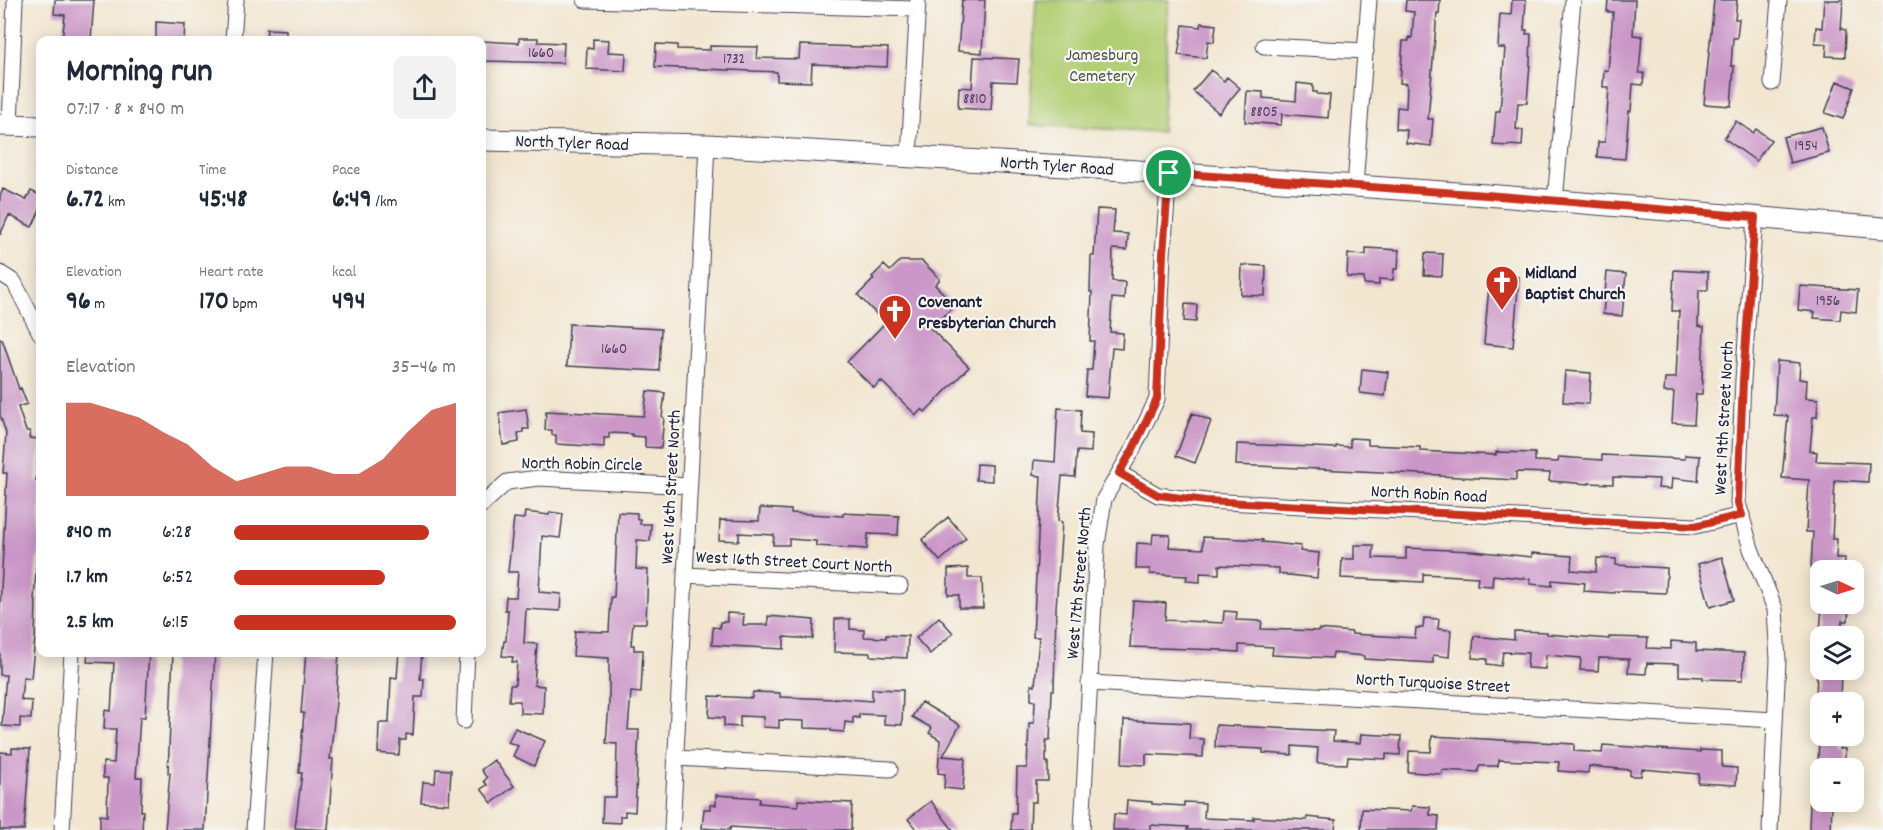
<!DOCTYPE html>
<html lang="en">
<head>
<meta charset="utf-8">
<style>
  :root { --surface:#fff; --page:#f2f2f3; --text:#1f2937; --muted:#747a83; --accent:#c8321e }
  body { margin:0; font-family:Dekko,sans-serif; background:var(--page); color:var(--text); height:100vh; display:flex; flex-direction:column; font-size:22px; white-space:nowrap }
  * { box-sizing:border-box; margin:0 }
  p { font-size:20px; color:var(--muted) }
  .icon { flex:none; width:33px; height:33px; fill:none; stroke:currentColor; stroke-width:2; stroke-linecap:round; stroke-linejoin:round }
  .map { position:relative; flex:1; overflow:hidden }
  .sheet { position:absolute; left:36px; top:36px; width:450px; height:621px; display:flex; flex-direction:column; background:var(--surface); border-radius:12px; box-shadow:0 3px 15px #0003 }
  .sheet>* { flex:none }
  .needle { width:39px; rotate:94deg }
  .controls { position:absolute; left:1810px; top:560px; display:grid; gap:12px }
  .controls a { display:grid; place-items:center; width:54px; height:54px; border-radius:12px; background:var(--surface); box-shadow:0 3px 15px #0003; font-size:30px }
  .pin { position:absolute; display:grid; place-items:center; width:51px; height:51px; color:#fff; margin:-26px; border:3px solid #fff; border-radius:50%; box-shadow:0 2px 6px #0007 }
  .round { display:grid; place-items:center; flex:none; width:63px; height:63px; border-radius:12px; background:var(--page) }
  .headline { display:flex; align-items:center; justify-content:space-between; height:102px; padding:0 30px }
  h1 { font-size:33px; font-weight:800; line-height:45px }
  .stats { display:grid; grid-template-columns:repeat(3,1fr); gap:9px; height:102px; padding:6px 30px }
  .stats div { display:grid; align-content:center }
  .stats b { font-size:26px; font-weight:800 }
  .stats small { font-size:16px; font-weight:400 }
  .stats p { font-size:16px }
  .chart { height:168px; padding:12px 30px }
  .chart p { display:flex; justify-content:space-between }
  .chart svg { width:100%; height:108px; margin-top:6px; fill:var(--accent); opacity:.7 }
  ul { padding:0 30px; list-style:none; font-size:20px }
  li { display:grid; grid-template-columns:96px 72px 1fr; align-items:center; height:45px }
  li i { height:15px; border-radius:8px; background:var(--accent) }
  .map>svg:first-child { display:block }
  .green { fill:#b3cf75; stroke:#6a7858; stroke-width:1.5 }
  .building { fill:#cb97c8 }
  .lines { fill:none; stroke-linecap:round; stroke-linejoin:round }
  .minor-casing { stroke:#413f51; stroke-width:17 }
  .secondary-casing { stroke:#413f51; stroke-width:23 }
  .minor { stroke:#fff; stroke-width:15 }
  .secondary { stroke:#fff; stroke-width:21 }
  .route-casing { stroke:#fff; stroke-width:12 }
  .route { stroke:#c8321e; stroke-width:8 }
  .labels { text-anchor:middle; stroke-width:4.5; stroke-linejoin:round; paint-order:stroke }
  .number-label { font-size:15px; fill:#4c3f5e }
  .park-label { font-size:18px; fill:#4e564c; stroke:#f6f6f2 }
  .street-label { font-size:18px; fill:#22223b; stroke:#f6f6f2 }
  .poi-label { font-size:18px; font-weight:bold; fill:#22223b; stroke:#f6f6f2; text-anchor:start }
</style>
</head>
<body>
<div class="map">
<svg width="1883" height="830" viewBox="0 0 1883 830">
  <rect width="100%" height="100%" fill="#f6f6f2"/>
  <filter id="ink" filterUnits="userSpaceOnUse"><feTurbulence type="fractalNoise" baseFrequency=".0167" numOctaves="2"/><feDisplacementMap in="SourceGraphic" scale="12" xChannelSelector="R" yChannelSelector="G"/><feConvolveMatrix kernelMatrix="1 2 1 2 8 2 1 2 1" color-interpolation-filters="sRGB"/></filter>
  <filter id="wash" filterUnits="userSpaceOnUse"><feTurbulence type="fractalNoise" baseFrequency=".008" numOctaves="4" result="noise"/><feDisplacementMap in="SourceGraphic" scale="24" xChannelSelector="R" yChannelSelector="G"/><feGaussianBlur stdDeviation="1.35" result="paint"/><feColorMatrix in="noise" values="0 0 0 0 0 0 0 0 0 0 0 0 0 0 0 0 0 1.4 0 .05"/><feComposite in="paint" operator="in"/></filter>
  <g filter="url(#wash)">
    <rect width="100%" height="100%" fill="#f2e6d0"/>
    <path class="green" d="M1036,0H1169L1162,132L1029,125Z"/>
    <g id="blocks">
      <path class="building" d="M55,0H94L91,40H62L65,15L54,14Z
        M962,0H985L982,53L958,51Z
        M1406,0H1440L1439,14L1437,13L1428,119H1433L1431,146L1406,143L1407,130L1396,129L1397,107L1406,108L1407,84L1400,83L1403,41H1409V37L1412,38L1414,12L1405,11Z
        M1512,0H1526L1524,30H1527L1526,34H1531L1530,63L1527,103H1518L1516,129L1523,130L1522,146L1508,145V146L1493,145L1496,111H1500L1505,48H1498L1500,14L1511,15Z
        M1608,0H1635L1633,35L1642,36L1639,73H1644L1643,85L1633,84L1631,111H1629L1625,159L1597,157L1598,142H1605L1609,87H1603L1604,70L1608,71L1613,12H1607Z
        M1714,0H1737L1735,19H1739L1737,38H1733L1731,66H1734L1731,106L1704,104Z
        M1824,0H1843L1841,29L1846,30L1845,57L1826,56L1827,44L1815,43L1816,27L1822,28Z
        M156,22L185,24L184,40H156Z
        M1201,23L1216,25L1214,42L1208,41L1206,58L1178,55L1183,25L1200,27Z
        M267,29L286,30V40H266Z
        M519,38H538V42L564,43L563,63L482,61V41L519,43Z
        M593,39L609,40L608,52L626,53L625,71L586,69L587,48L593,49Z
        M656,44L677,45V49L710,50V46L758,47L757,58L799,59L800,45L888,48L887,67L812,64L811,82L777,81V72L655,67Z
        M974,57L1019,59L1017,82L993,81L991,110L958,108L959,87L972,88Z
        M1211,70L1224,81L1227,77L1240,88L1219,113L1193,91Z
        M1837,81L1854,88L1843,119L1825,113Z
        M1297,83L1313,85V92H1317V94L1330,95L1328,118L1282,114L1281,125L1245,122L1247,91L1263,92V98L1296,101Z
        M1736,121L1753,133L1756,129L1771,140L1756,161L1724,138Z
        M1822,127L1829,153L1790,163L1783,137Z
        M3,189L26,200L31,191L40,195V210L32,227L9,215L0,235V196Z
        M1097,209L1115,210L1113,233L1128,234L1127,250L1113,249L1112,281L1125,282L1124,299L1112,298L1110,332L1123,333L1122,349L1112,348L1108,398L1085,396L1087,370H1092L1094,341H1090L1092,292H1090L1091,256H1094Z
        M1366,248L1399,250L1398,269H1394L1393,280L1379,279V285L1364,284V278L1347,277L1348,254L1366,255Z
        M1425,253L1443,254L1442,276L1424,275Z
        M900,261H922L940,279L935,285L955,305L931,329L969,367L925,412L922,409L916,415L881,381L874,388L847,362L885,323L858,295L874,279L872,277L884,265L890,271Z
        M1242,265L1266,266L1265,296L1241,295Z
        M1674,270L1708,272V290H1699L1698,326L1704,327L1702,380H1703L1702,394H1696L1694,424L1672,423L1674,392H1664L1665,378H1676L1679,311H1672Z
        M1607,272L1626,274L1622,316L1603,314Z
        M1490,274L1519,277L1513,347L1484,344Z
        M1800,286L1858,290L1856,312L1841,310L1840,320L1814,318L1815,312L1798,310Z
        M1185,304L1197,305L1196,322L1184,321Z
        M569,324L661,329L659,371L567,366Z
        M0,339H2L19,389L21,388L27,404L18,407L26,431H30L29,438L40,439V455H38L36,481H40V534L39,559L37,558L34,600H36L35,638L31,678L23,677L21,700L32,701L31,719L20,718V727L2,726L6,675H0V609L7,473H3L6,433L0,415Z
        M1777,361L1800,363L1799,379L1807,380L1806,398L1818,399L1817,417H1813L1810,451L1817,452L1816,461L1869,463L1868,482L1835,480L1832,539H1837L1836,558H1845L1844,570H1815V568L1811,567L1813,532H1806L1809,480L1782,478L1788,416L1774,415Z
        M1362,369L1388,372L1385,396L1360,393Z
        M1565,371L1591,373L1589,404L1563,402Z
        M647,391L665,393L662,417L664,418L661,448L645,447V437L632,436V434L609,433V438H604V447L556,444V435H552V430H545L546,411L644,416Z
        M1058,408L1081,410L1080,433L1092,434L1091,452L1077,451L1075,477L1062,476L1058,521L1062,522L1056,608L1054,690H1052L1050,740H1046V762H1048V781H1036V802H1031L1030,830H1011L1012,813H1016L1017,768H1027L1029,723H1034L1035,701L1031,700V685L1035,686L1039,637H1033L1041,476L1033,475L1034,460L1055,462Z
        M526,409L529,429H523V432L518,433L519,442L503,445L499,413Z
        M1192,413L1211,421L1195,463L1176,456Z
        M1350,438L1368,439V445L1420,447V451L1496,455V452L1535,453V461L1558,462L1559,457L1602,460V455L1685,459V455L1700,456L1698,481L1672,478L1671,489L1658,488L1659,479L1613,477V484L1589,483V484L1549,481L1550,473L1516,472V480L1440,476V475L1236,465L1237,444L1336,448V446L1350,447Z
        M977,464L992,465V481L976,480Z
        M760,508L791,510V513L843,516V513L899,516L898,535L868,534L867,549L816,546V541L789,539V545H773L774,535L739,533V541L719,540L720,520L759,521Z
        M525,512L549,515L550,512L563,514L560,538L542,536L539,592L561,594L560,611L526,609L524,643L537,644L534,685L544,686L543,714L520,713V701H509L510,685H515L517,662H512L513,657L502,656L504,641H506L508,610H505L506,597H516L518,572H508L514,518L524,519Z
        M618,512L637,513V519H640V524H651L650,541L637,540L636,569L648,570L646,623H633L631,645H634V650H643L641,693L631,692L628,730H639L635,812L625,811V816H620V823L602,822L603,797H616L617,744L606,743L609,703V658L573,656L575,631L609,632L611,597H614Z
        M948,517L966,538L940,561L922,540Z
        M1153,534L1170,535L1169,547L1203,549V537L1263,540L1262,542L1301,546L1300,551L1319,553L1317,578L1279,574V568L1219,565V574L1200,573V582L1186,581L1187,576L1150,574V569H1136L1137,543L1152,544Z
        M1354,545H1374L1373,558L1406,559V548L1472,551L1532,557V553L1572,556L1571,570L1596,572L1597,558L1616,559V565L1667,568L1666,593L1614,591V593L1584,591L1585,583L1552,580V586L1530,584V579L1493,575L1492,586L1477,585L1478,577L1423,574V582L1341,578L1342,559H1354Z
        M1722,557L1734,600L1710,607L1698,564Z
        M968,568V578H982L983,608H959V595H948V569Z
        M1133,601L1166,603L1165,620L1223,623L1224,611L1237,612L1236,620L1262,621L1261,629L1319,631V629L1352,632V634L1415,638L1416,628H1423L1424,618L1439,619L1438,629L1451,630L1449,657L1433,655V663L1364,659V656L1333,653L1332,658L1272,655L1273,647L1239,645V652L1222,651V650L1130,647Z
        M1825,603H1849L1848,621H1842V634L1820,633L1822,606H1825Z
        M727,613L744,614L743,625H768V616L814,620L813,639L784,637V649L712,645L713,627L720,628V622H727Z
        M939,617L953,633L930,654L916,638Z
        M835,619H850V629L864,630V637L886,638V635L908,636L907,658L870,656V653L834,652Z
        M1514,631L1547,632V634L1609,639V637L1648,638L1647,648L1671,649V641L1696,643V651L1744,653L1743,680L1703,679V677L1679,676V664L1647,663L1646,674L1628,673L1629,659L1599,658L1598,671L1580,670L1581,658L1546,655L1545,669L1527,668L1528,653L1503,652L1501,666L1487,664V659L1472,658L1474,636L1514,640Z
        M88,652H149L145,717H140L136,777H142L141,811H143L142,830H100V815L107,816L108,778H103V762L114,763L116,729H104L105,710L111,711L114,663L87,662Z
        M173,652H215L205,830H165L170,773H168Z
        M306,652H339L336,702L330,759H333L328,830L295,828L302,773H299L304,713H301Z
        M399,652H422L420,679H424L423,697H415L413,735L406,734V740H400L399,755L378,753L379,723H389L391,677L397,678Z
        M1817,669H1841L1840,702H1816Z
        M872,689L903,690L902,725L884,724V715L859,714V718L853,717V723L845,722L844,732L831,731V729L804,728V721L779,720V728L763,727L764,717L740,716V727L724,726V718L709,717L710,696L752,698L753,692L780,693V697L834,699V698L872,701Z
        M921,702L960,725L943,756L965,758L963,790L944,788L945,774L938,773L940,740L929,733L932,728L912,717Z
        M1124,720L1190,723L1189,738L1204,739L1203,757L1146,754V765L1122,764Z
        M1216,725L1334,731L1333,741L1360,743L1361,734L1401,736L1400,755L1386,754V759L1348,757L1347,764L1317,763L1318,748L1292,746V755L1263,753V749L1215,747Z
        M515,728L545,741L534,766L513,756L518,746L508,742Z
        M1819,735H1840V749H1845V768H1818Z
        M1432,736L1574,744V751L1602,753L1603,745L1700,752V750L1722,751V767L1737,768L1736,785L1698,783L1699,774L1642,769L1641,776H1630V770L1589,766L1588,773L1558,771L1559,762L1499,760L1498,766H1479L1478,772L1442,770V774L1408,772L1409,751L1431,752Z
        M12,748L30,749L24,830H0V752L12,753Z
        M494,760L514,786L492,803L481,789L487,785L484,781L487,778L481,770Z
        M436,769L451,770L449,804L421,802L423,782L435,783Z
        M716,795L760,798L759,803L798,806V800L852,803L851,830H780L730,827V830L702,828L704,809H710V805H716Z
        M1127,800L1152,802V804L1184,806V802L1205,803L1204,818L1254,820V817L1307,820V817L1336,820L1335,830H1187L1188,827L1150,825V830H1113L1114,814L1126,815Z
        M931,801L953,830H917L908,819Z
        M1810,802L1832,803L1831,830H1809Z
        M1412,806L1430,807V815L1439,816L1438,830H1361L1362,809L1411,811Z"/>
    </g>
  </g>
  <g filter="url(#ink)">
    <use href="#blocks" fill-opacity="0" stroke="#413f51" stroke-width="1.5"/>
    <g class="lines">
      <defs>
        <path id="minor" d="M585,0L917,9
          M233,40L236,0
          M1264,46L1366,51
          M1772,83L1779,0
          M10,125L15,0
          M909,156L918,1
          M1355,186L1369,0
          M1555,201L1573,0
          M1755,217L1743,380L1738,503L1751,549L1775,609L1778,660L1770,830
          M0,273L14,282L40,333
          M1119,473L1158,495L1206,501L1695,526L1742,515
          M482,505L507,482L539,478L689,486
          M685,575L900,586
          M1089,683L1775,720
          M464,721L467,652
          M675,758L890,769
          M62,830L72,652
          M254,830L266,652
          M672,830L707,145
          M1082,830L1097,545L1104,499L1133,449L1157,399L1163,254L1169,173"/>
        <path id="secondary" d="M0,125L40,126
          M482,140L707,145L1066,166L1486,195L1883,228"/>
      </defs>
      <use href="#minor" class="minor-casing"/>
      <use href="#secondary" class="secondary-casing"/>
      <use href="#minor" class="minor"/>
      <use href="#secondary" class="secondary"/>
    </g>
  </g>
  <g class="lines" filter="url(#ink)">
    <defs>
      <path id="route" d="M1169,173L1486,195L1755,217L1743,380L1738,503L1742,515L1695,526L1206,501L1158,495L1119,473L1133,449L1157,399L1163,254Z"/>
    </defs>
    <use href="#route" class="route-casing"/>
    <use href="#route" class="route"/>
  </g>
  <defs>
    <symbol id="church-pin" viewBox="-11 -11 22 30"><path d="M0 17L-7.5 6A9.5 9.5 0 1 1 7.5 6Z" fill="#c8321e" stroke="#f6f6f2"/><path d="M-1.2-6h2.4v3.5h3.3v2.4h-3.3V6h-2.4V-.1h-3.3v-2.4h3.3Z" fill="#fff"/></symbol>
  </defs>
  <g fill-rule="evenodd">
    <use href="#church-pin" x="1483" y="263" width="38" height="52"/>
    <use href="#church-pin" x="876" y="292" width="38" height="52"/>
  </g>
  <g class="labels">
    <g class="number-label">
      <text x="541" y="57">1660</text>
      <text x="734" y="63">1732</text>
      <text x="975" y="103">8810</text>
      <text x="1264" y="116">8805</text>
      <text x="1806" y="150">1954</text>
      <text x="1828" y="305">1956</text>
      <text x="614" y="353">1660</text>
    </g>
    <g class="park-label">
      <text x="1102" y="60">Jamesburg<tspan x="1102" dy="21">Cemetery</tspan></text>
    </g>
    <g class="street-label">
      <text transform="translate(572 142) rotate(2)" y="6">North Tyler Road</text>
      <text transform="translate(1057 165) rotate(4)" y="6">North Tyler Road</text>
      <text transform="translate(1723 418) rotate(-87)" y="6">West 19th Street North</text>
      <text transform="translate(582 463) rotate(1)" y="6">North Robin Circle</text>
      <text transform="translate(670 487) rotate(-87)" y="6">West 16th Street North</text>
      <text transform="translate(1429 493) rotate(3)" y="6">North Robin Road</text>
      <text transform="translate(794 561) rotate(3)" y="6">West 16th Street Court North</text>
      <text transform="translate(1078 583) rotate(-85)" y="6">West 17th Street North</text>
      <text transform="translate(1433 682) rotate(3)" y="6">North Turquoise Street</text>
    </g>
    <g class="poi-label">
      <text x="1525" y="278">Midland<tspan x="1525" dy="21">Baptist Church</tspan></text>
      <text x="918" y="307">Covenant<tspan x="918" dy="21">Presbyterian Church</tspan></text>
    </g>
  </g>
</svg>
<div class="controls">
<a><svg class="needle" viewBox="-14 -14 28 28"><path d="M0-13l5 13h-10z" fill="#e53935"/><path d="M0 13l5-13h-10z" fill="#747a83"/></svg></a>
<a><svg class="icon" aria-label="layers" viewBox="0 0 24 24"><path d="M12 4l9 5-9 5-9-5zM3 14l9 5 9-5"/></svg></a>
<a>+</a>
<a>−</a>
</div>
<div class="pin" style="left:1169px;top:173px;background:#1e9e55"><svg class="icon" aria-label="arrive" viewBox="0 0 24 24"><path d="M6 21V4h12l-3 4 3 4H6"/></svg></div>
<section class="sheet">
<div class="headline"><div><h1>Morning run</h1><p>07:17 · 8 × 840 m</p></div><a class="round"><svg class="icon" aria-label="share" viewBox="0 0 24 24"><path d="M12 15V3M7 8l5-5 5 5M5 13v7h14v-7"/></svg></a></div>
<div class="stats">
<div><p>Distance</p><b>6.72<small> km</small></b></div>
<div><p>Time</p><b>45:48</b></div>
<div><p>Pace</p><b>6:49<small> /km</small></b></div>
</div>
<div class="stats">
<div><p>Elevation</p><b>96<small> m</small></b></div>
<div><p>Heart rate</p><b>170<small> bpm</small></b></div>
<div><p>kcal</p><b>494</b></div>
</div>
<div class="chart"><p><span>Elevation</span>35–46 m</p>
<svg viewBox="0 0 160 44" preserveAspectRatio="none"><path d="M0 44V6L10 6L20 9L30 12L40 18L50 23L60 32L70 38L80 35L90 32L100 32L110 35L120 35L130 29L140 18L150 9L160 6V44z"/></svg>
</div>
<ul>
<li><b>840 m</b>6:28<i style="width:88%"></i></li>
<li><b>1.7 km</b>6:52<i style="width:68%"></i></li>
<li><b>2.5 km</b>6:15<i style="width:100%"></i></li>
</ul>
</section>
</div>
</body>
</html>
